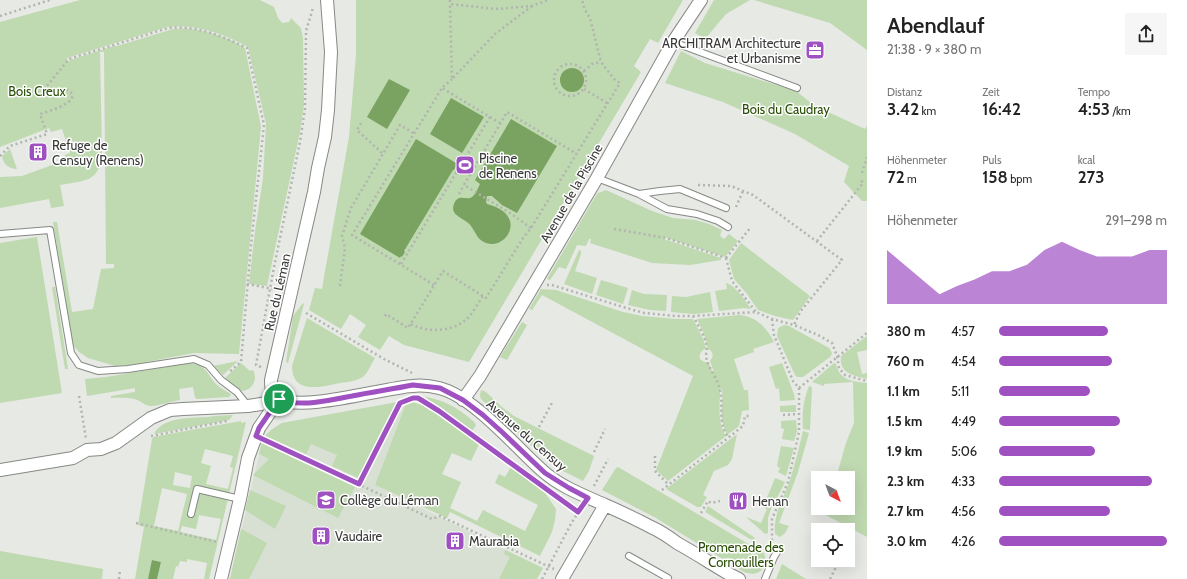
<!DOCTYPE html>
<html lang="de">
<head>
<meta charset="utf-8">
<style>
  :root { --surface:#fff; --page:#f6f6f6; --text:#222; --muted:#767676; --accent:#9f51c2 }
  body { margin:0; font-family:Cabin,sans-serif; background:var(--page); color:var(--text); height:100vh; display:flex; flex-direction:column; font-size:15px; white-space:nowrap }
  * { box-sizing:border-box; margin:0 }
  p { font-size:13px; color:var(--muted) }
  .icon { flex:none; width:22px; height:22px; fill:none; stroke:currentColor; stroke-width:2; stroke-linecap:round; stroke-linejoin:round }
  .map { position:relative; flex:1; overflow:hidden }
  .side { display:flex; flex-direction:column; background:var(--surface); width:320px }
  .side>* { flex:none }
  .needle { width:26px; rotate:139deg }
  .tools { position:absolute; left:811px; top:471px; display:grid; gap:8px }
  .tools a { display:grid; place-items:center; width:44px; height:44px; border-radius:0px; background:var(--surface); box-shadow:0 4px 16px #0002; font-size:20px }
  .pin { position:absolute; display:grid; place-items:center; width:34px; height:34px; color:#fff; margin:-17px; border:2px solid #fff; border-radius:50%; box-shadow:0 1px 4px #0007 }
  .round { display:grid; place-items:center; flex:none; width:42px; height:42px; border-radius:0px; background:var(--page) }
  .head { display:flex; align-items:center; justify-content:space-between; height:68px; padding:0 20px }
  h1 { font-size:22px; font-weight:600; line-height:30px }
  .stats { display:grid; grid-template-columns:repeat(3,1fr); gap:6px; height:68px; padding:4px 20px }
  .stats div { display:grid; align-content:center }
  .stats b { font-size:17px; font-weight:600 }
  .stats small { font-size:11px; font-weight:400 }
  .stats p { font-size:11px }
  .chart { height:112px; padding:8px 20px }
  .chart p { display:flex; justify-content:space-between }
  .chart svg { width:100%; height:72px; margin-top:4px; fill:var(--accent); opacity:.7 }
  ul { padding:0 20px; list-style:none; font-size:13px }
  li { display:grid; grid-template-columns:64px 48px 1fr; align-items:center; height:30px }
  li i { height:10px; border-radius:5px; background:var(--accent) }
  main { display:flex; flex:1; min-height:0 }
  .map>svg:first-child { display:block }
  .built { fill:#d8dfd3 }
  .green { fill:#bfd9b0; fill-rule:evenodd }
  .water { fill:#7aa261 }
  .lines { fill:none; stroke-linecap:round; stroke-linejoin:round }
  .service-casing { stroke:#868984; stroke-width:8 }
  .minor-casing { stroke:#868984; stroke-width:14 }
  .path { stroke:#b2b4b0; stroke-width:2.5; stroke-dasharray:2 3; stroke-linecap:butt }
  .service { stroke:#fff; stroke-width:6 }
  .minor { stroke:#fff; stroke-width:12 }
  .route-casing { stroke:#fff; stroke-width:8 }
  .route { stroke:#9f51c2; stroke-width:5 }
  .labels { text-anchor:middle; stroke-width:3; stroke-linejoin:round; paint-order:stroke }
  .poi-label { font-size:13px; fill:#393a38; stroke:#fff; text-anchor:start }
  .park-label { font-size:13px; fill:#284d04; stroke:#fff }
  .street-label { font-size:13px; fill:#393a38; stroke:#fff }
</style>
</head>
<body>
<main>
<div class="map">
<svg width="867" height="579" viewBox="0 0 867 579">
  <rect width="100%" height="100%" fill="#e6e9e4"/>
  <path class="built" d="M402,401H407L375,485L543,568L537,579H230L262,442L265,436L271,430L282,423Z"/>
  <path class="green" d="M80,0H260L274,7L278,18L282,23L289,22L291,18L301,28L303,38L304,105L300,132L267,286L249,284L255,231L263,178L266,124L248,47C224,34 195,23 167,27L67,58L68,62L70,60L114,46H117L173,29C194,26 227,36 245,48L261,127L239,354L194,353L130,365L115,366L88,358L79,352L73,345L53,222H57L72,312L93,309L101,269L114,268V264H106L104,52H100L102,153C99,183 86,180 60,185L64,206L51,208L49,199L0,208V177L22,176L66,160L65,155L70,153L62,129L51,132L49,128L0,147V22Z
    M356,0H683L658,43L650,39L634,66L641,72L469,362L404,345L389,336L380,350L358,337L366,325L350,314L341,329L309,310L315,288L322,289L324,277L349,137L356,55Z
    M714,0H750L726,14L705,39L695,33Z
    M754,0H867V50L830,23Z
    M681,51L705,63L796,91L815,106L865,129L867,126V201H862L844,182L849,166L795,134L723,102L665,83Z
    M10,149L17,169C9,169 3,164 2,156Z
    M606,190L652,211L673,218L695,220L709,224L722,230L720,236L724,239L729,234L738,241L725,257L664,237V239L721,258V260L690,265L652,263L590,243L591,239H589L586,246L577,245L566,269L559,267L550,280L547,279L595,197L598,193Z
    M37,237L62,393L0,403V243Z
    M741,243L810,296L793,320L775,316L758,310L747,294L734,279L729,260Z
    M579,250L581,251V254L575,271L597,278L592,294L564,284Z
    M601,280L628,288L623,304L596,295Z
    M726,283C735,285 746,301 751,309L744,308L719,311L715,291L727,289Z
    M52,287H55L68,369H65Z
    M541,289L556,290L623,312L642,316L676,319H693C698,329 704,338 706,349C701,350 699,354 700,359L704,362H708L713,373L714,372L710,361C713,357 714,354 710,350L708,349L704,334L697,319L740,315C757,317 767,328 774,342L753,349L754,352L734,359L744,390H748L749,410L742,411L739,426L727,435C722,425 721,414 722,404C722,398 723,393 721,388L720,390C720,405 717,423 726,436L668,481L656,470L693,376L542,295L532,310L529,309Z
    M632,290L644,294L667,295L666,311L650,310L628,305Z
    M710,292L713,312L694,314L671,312L672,296L686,297Z
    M303,303L304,304L288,363L286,362L293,316Z
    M307,318L375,358C372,363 368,372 364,376C358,381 347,382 340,383C321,387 292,395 292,366Z
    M522,322L527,325L507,360L500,357Z
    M785,325L789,326L829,348L831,351L832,354L830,357L803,377H797L795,375L777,336L778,328L782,326Z
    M867,336V350L857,352L862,374L867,373V379C853,375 839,374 841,356Z
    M238,361L223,375L213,366Z
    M190,363C207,365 207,375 217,385C220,388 226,391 231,394L229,397L197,399L195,398L193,387L179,389L180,400C172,401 159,406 151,406C146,406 142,402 137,400C129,397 119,398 111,398V396L135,392V388L87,396L85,379L106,377Z
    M241,363L250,371L253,370C258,379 253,389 243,391L235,387L225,378Z
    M782,363L794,394L795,400L780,401L779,388L776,389L769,367Z
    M834,363L836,364C839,380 853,382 867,383V537L820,512L812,510L815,503L818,504V508H848V478H836L846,443L854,423L853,382L824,384V386L812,382Z
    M809,386L812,387L810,430L803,429C802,413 803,401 809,386Z
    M481,390L486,392L502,407L514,416L594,456L589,471L583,481L559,469L547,460L481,399L480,396Z
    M419,396C442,399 456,406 473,421L475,423L476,425L472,431L438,406Z
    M407,401L423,405L431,408L480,442L471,461L452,453L442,474L461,482L450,508L477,521L483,510L525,531L538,505L495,483L499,474L505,477L511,467L545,493L556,509L555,520L552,532L540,556L450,512L447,518L375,485Z
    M398,402L359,478L332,466L337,455L311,444L306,454L265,436L271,430L282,423Z
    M796,405V412H780V406Z
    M233,415L229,420L154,434C162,417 191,418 207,417C215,416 224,415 233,415Z
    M796,420L797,431L794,441L782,439L784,429L781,428V421Z
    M241,421V423L246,422L209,579H204L207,563L187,559V562L180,561L178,567L176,566L173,579H157L161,562L153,560L148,579H135L144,527L138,525L152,439L153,437L158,436ZM205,449L233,456L230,467L233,468L228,489L206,484L211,466L201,463ZM175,472L192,476L190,488L173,485ZM162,488L187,494L178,531L154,526ZM199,515L221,519L216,540L180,532L182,526L196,529Z
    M803,431L809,433L798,472L779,523L789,526L785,533L780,537L775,534C773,514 784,498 790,480C795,464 799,448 803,431Z
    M737,434L732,459L728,465L714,471L703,495L707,497L701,507H697L666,489Z
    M262,442L355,487L338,518L253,475L269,459L259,454Z
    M781,446L794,448L786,476L778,472L780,468L777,466Z
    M618,467L762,552L764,553L766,560C763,573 756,576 744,572L656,518L602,490L616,468Z
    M775,478L785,482L775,502L767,498Z
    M250,490L286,506L275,529L245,510Z
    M764,503L772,506L768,518V533L765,534L746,517L761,523L767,509L763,507Z
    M708,506L755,538L754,540L750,539L705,512Z
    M241,529L267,543L249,579H230Z
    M505,550L543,568L537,579H499L510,557L504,554Z
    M0,551L103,569L102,579H0Z
    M782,564L806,579H776Z"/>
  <path class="water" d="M560 80a12 12 0 1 1 24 0a12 12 0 1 1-24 0Z
    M389,79L410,90L387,129L367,117Z
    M451,98L484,117L462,153L430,134Z
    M511,119L557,146L517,213L502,205L492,196H487L486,202L487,204C531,215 504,255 482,241C475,236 474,227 467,222C460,217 450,214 454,204C458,193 467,201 472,197C476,194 478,188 480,184L475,180Z
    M416,139L456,163V164L457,165L454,170H453L404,251L405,252L402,257L401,256L400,258L360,234Z
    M152,560L161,562L157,579H148Z"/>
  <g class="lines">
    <defs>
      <path id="service" d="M673,42L797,88
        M597,178L639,194L660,191L680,189L726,208
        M639,194L667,209L697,214L718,221L728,227
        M0,234L50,230L71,353L79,365L98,371L128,369L194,359L208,365L221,380L237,392L248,406
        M191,514L197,489L240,499
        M629,556L668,578L667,579
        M765,579L774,557L779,549"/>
      <path id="minor" d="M327,0L331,52L328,110L325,137L318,168L314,192L271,380C271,387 271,393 278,398C300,413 383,388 412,386C420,385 431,386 439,388C475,397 516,448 544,472C561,487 585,496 605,505C621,512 636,519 651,527C660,531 669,537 677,543C695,553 712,564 729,574L739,579
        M463,400L480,376L597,178L673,42L701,0
        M0,470L73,458L87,450L101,449L116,443L151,418L170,410L183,409L248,406L261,404L279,399
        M221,579L240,499L248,458L259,428L279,399
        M562,579L605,505"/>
    </defs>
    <use href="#service" class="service-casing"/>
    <use href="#minor" class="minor-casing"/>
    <path class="path" d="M450,0V4
      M532,6L495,34L452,79L450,4L496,9L532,6L548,0
      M0,16L50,0
      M554 80a16 16 0 1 1 32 0a16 16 0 1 1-32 0Z
      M584,71L592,64L601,62
      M584,89L607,103
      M490,117L500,123
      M361,123L357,130L382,153
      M0,156L10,146L47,134L40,114C47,112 85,101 68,90L47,93L45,91L46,87L69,59L168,28C197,25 222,36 247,48L264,125L251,245L241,362L228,373
      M463,162L474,169
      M862,173L867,157
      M698,185L731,186L753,195L842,260L800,312L794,325
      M459,194L464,185
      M736,207L743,191
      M531,228L510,213L464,185L507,112L577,154
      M614,229L666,238L726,258
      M817,241L863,183L861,180
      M726,258L732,281L756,312
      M726,258L751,227
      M401,264L490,117L442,88
      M247,284L273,289
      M434,285L352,235L442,88L452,79
      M547,285H552L623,307L644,313L676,316H693L756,312L772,319L794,325L818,335L832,343L837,356L839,368L845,375L867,381
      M340,286L345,248L342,236L351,208L400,125L415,134
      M306,313L384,359L412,373
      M385,316L386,314L408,328L443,271L486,298L523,238L531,228L620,83L614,79L601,62L590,18L585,10L582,0
      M693,316C698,325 705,336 707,347C707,350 706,353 706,356C707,367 718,378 720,390C724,406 717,422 728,437
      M772,319L774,335L793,381L799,388V432L788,482L772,519V543
      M411,324C427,333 452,332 467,319C473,313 478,303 483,296
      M261,367L256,365L274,267L300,142L305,109L306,31L313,8
      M799,388L867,333
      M79,396L86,439
      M419,399L439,411L523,472
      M783,415L798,414
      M539,427L553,401
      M151,436L227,421
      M267,441L432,519L440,516L554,569
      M594,452L605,429
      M655,456V471L668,484
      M359,484L400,403L405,401
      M594,486L608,459
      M662,490L743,426L745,416H751
      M564,502L578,512
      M701,513L708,501L711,503L720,501
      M136,523L217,542
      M119,579L120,570
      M542,579L572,522L579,511
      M830,579L836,567"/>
    <use href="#service" class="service"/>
    <use href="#minor" class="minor"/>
  </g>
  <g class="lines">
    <defs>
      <path id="route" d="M413,385L440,388L463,400L483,415L502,432L545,473L569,488L588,498L578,512L439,411L418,398H413L400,403L359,484L256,436L259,428L279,399C302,408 328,400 352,396C372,392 393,389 413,385Z"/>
    </defs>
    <use href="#route" class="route-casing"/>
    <use href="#route" class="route"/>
  </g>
  <defs>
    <symbol id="office-square" viewBox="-11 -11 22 22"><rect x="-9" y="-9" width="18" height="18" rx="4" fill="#9f51c2" stroke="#fff"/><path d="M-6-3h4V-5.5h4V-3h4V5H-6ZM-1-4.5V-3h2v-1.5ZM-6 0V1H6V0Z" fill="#fff"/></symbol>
    <symbol id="building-square" viewBox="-11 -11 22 22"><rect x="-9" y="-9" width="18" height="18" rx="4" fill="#9f51c2" stroke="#fff"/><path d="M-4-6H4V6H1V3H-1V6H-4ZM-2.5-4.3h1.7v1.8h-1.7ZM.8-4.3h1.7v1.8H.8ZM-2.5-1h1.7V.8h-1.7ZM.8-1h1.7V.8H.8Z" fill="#fff"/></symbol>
    <symbol id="stadium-square" viewBox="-11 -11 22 22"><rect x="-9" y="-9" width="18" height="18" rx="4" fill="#9f51c2" stroke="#fff"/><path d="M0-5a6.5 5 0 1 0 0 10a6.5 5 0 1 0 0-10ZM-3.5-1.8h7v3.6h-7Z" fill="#fff"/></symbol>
    <symbol id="school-square" viewBox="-11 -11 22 22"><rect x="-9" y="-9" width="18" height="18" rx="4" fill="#9f51c2" stroke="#fff"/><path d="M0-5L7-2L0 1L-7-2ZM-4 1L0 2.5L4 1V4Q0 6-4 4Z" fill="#fff"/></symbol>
    <symbol id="restaurant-square" viewBox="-11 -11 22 22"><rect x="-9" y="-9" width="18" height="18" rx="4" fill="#9f51c2" stroke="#fff"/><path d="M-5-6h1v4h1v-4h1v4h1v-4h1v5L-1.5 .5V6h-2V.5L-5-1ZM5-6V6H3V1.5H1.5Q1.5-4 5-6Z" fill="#fff"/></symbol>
  </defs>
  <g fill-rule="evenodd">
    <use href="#office-square" x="804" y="39" width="22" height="22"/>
    <use href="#building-square" x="27" y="141" width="22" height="22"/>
    <use href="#stadium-square" x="454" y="154" width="22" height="22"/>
    <use href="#school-square" x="315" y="489" width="22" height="22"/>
    <use href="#restaurant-square" x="727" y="490" width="22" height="22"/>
    <use href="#building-square" x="310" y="525" width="22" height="22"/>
    <use href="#building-square" x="444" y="530" width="22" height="22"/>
  </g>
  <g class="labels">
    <g class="poi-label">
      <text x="801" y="48" text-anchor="end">ARCHITRAM Architecture<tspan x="801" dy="15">et Urbanisme</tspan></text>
      <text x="52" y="150">Refuge de<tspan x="52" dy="15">Censuy (Renens)</tspan></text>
      <text x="479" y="163">Piscine<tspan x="479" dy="15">de Renens</tspan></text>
      <text x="340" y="505">Collège du Léman</text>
      <text x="752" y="506">Henan</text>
      <text x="335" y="541">Vaudaire</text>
      <text x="469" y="546">Maurabia</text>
    </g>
    <g class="park-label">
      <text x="37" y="96">Bois Creux</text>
      <text x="786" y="114">Bois du Caudray</text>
      <text x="741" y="552">Promenade des<tspan x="741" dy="15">Cornouillers</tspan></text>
    </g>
    <g class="street-label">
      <text transform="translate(571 193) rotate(-60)" y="5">Avenue de la Piscine</text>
      <text transform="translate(277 292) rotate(-77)" y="5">Rue du Léman</text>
      <text transform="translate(527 435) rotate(41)" y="5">Avenue du Censuy</text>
    </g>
  </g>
</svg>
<div class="tools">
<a><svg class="needle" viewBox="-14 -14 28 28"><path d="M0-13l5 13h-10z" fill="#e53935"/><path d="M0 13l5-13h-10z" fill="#767676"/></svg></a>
<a><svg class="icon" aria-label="locate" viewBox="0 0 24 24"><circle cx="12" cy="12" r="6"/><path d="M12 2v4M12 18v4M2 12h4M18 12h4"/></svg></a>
</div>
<div class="pin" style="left:279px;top:399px;background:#1e9e55"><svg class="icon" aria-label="arrive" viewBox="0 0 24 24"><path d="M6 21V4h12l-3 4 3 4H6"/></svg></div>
</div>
<section class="side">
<div class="head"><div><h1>Abendlauf</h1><p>21:38 · 9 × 380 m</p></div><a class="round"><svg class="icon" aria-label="share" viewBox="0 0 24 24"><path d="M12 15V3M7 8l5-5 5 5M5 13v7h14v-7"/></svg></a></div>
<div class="stats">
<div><p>Distanz</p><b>3.42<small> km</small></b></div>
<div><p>Zeit</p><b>16:42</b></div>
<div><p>Tempo</p><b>4:53<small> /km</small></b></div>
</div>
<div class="stats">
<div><p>Höhenmeter</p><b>72<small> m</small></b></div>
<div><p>Puls</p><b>158<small> bpm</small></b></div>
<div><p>kcal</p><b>273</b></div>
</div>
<div class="chart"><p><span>Höhenmeter</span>291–298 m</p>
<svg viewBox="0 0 160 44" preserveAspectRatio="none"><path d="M0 44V11L10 20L20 29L30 38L40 33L50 29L60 24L70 24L80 20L90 11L100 6L110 11L120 15L130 15L140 15L150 11L160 11V44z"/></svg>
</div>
<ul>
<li><b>380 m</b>4:57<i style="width:65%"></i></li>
<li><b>760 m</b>4:54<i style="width:67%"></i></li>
<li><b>1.1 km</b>5:11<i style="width:54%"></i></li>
<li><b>1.5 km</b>4:49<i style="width:72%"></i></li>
<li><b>1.9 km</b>5:06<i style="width:57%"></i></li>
<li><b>2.3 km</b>4:33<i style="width:91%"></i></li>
<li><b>2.7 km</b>4:56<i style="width:66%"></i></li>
<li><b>3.0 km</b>4:26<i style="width:100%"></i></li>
</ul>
</section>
</main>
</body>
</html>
